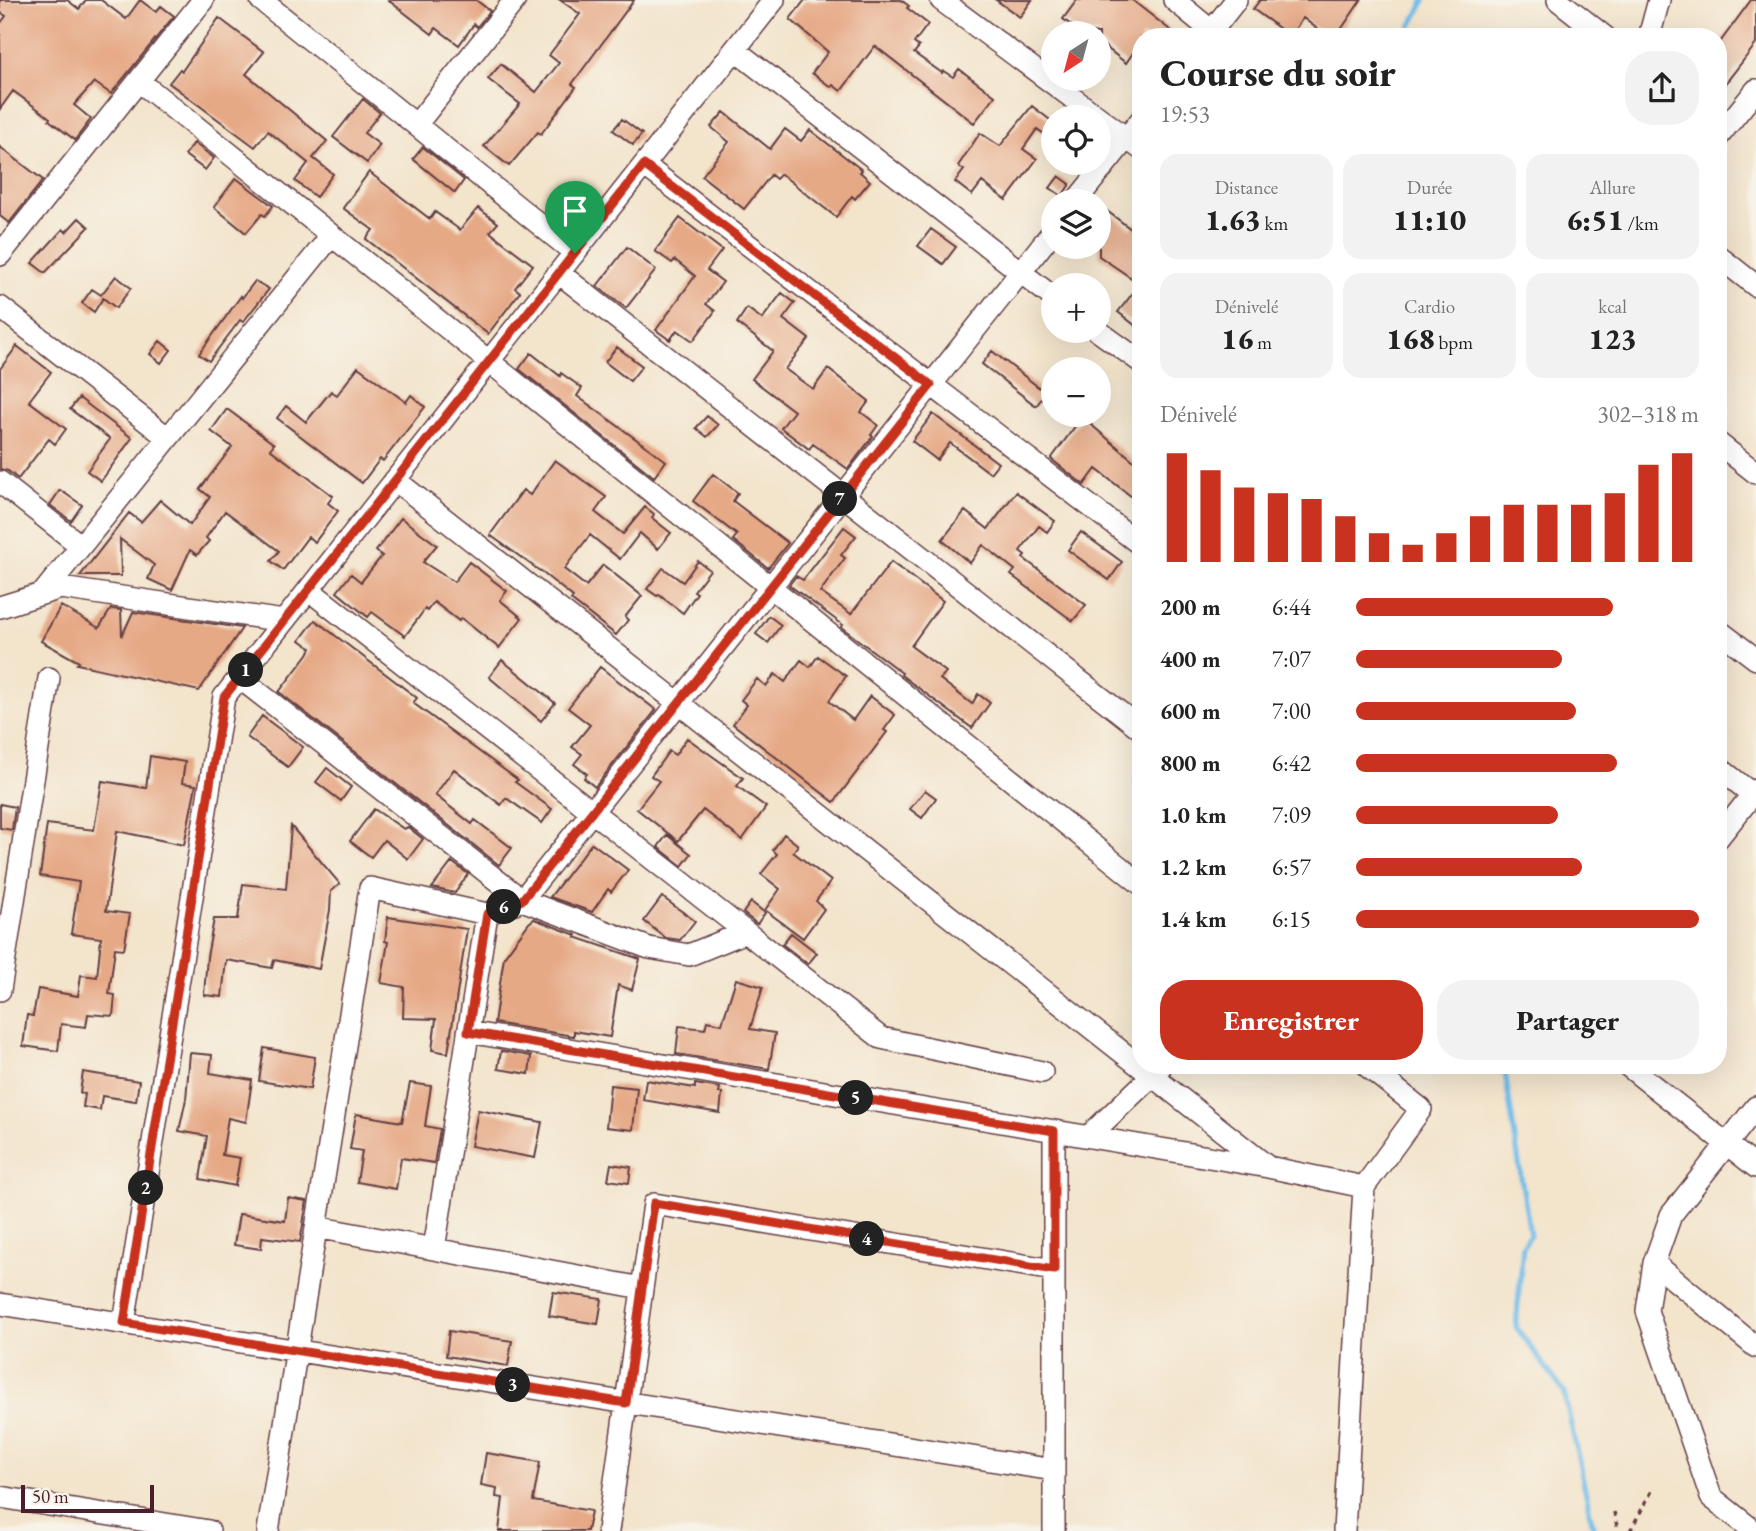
<!DOCTYPE html>
<html lang="fr">
<head>
<meta charset="utf-8">
<style>
  :root { --surface:#fff; --page:#f2f2f2; --text:#222; --muted:#767676; --accent:#c8321e }
  body { margin:0; font-family:"EB Garamond",serif; background:var(--page); color:var(--text); height:100vh; display:flex; flex-direction:column; font-size:26px; white-space:nowrap }
  * { box-sizing:border-box; margin:0 }
  p { font-size:23px; color:var(--muted) }
  .icon { flex:none; width:38px; height:38px; fill:none; stroke:currentColor; stroke-width:2; stroke-linecap:round; stroke-linejoin:round }
  .map { position:relative; flex:1; overflow:hidden }
  .sheet { position:absolute; left:1132px; top:28px; width:595px; height:1046px; display:flex; flex-direction:column; background:var(--surface); border-radius:28px; box-shadow:0 7px 28px #0002 }
  .sheet>* { flex:none }
  .needle { width:46px; rotate:216deg }
  .fabs { position:absolute; left:1041px; top:21px; display:grid; gap:14px }
  .fabs a { display:grid; place-items:center; width:70px; height:70px; border-radius:50%; background:var(--surface); box-shadow:0 7px 28px #0002; font-size:35px }
  .scale { position:absolute; left:21px; bottom:18px; width:133px; box-sizing:border-box; padding-left:7px; border:4px solid #4a1f2b; border-top:0; font-size:19px; line-height:24px; white-space:nowrap; color:#4a1f2b; -webkit-text-stroke:5px #f7f3e8; paint-order:stroke }
  .pin { position:absolute; display:grid; place-items:center; width:60px; height:60px; color:#fff; margin:-72px -30px; border-radius:50% 50% 50% 0; rotate:-45deg; box-shadow:0 0 7px #0007 }
  .pin .icon { rotate:45deg }
  .km { position:absolute; width:35px; height:35px; margin:-18px; border-radius:50%; background:#222; color:#fff; font-size:19px; line-height:35px; text-align:center }
  .round { display:grid; place-items:center; flex:none; width:74px; height:74px; border-radius:28px; background:var(--page) }
  .summary { display:flex; align-items:center; justify-content:space-between; height:119px; padding:0 28px }
  h1 { font-size:38px; font-weight:800; line-height:52px }
  .figures { display:grid; grid-template-columns:repeat(3,1fr); gap:10px; height:119px; padding:7px 28px }
  .figures div { display:grid; align-content:center; border-radius:18px; background:var(--page); text-align:center }
  .figures b { font-size:30px; font-weight:800 }
  .figures small { font-size:19px; font-weight:400 }
  .figures p { font-size:19px }
  .chart { height:196px; padding:14px 28px }
  .chart p { display:flex; justify-content:space-between }
  .chart svg { width:100%; height:126px; margin-top:7px; stroke:var(--accent); stroke-width:6 }
  .primary-button { display:flex; gap:14px; margin-top:auto; padding:14px 28px }
  .primary-button a { flex:1; height:80px; border-radius:28px; background:var(--accent); color:#fff; font-size:28px; font-weight:800; line-height:80px; text-align:center }
  .primary-button a+a { background:var(--page); color:var(--text) }
  ul { padding:0 28px; list-style:none; font-size:23px }
  li { display:grid; grid-template-columns:112px 84px 1fr; align-items:center; height:52px }
  li i { height:18px; border-radius:9px; background:var(--accent) }
  .map>svg:first-child { display:block }
  .lines { fill:none; stroke-linecap:round; stroke-linejoin:round }
  .stream { stroke:#6ebde9; stroke-width:5 }
  .building { fill:#e6a986 }
  .minor-casing { stroke:#633d43; stroke-width:24 }
  .path { stroke:#633d43; stroke-width:3.5; stroke-dasharray:5 5; stroke-linecap:butt }
  .minor { stroke:#fff; stroke-width:21 }
  .route-casing { stroke:#fff; stroke-width:14 }
  .route { stroke:#c8321e; stroke-width:9 }
</style>
</head>
<body>
<div class="map">
<svg width="1756" height="1531" viewBox="0 0 1756 1531">
  <rect width="100%" height="100%" fill="#f7f3e8"/>
  <filter id="ink" filterUnits="userSpaceOnUse"><feTurbulence type="fractalNoise" baseFrequency=".0143" numOctaves="2"/><feDisplacementMap in="SourceGraphic" scale="14" xChannelSelector="R" yChannelSelector="G"/><feConvolveMatrix kernelMatrix="1 2 1 2 8 2 1 2 1" color-interpolation-filters="sRGB"/></filter>
  <filter id="wash" filterUnits="userSpaceOnUse"><feTurbulence type="fractalNoise" baseFrequency=".00686" numOctaves="4" result="noise"/><feDisplacementMap in="SourceGraphic" scale="28" xChannelSelector="R" yChannelSelector="G"/><feGaussianBlur stdDeviation="1.57" result="paint"/><feColorMatrix in="noise" values="0 0 0 0 0 0 0 0 0 0 0 0 0 0 0 0 0 1.4 0 .05"/><feComposite in="paint" operator="in"/></filter>
  <g filter="url(#wash)">
    <rect width="100%" height="100%" fill="#f3e4cc"/>
    <g class="lines">
      <path class="stream" d="M1405,37L1425,0
        M1504,1066L1530,1235L1523,1246L1516,1327L1564,1392L1594,1531"/>
    </g>
    <g id="blocks">
      <path class="building" d="M0,0H67L79,9L86,0H101L126,19L140,0L156,12L161,6L174,16L111,94L94,82L74,105L91,119L75,140L49,120L50,118L13,91L0,109V24L6,16L0,12Z
        M388,0H476L490,11L477,27L474,24L459,45L436,28L432,34Z
        M560,0H634L572,84L576,87L541,134L538,132L509,166L484,146L520,104L488,79L501,64L536,92L559,63L549,55L580,14Z
        M805,0H901L909,6L907,8L928,24L914,43L919,47L914,53L942,73L943,71L953,77L959,69L995,96L974,123L875,46L841,91L833,85L831,87L812,73L828,52L790,19Z
        M996,0H1032L1020,17Z
        M1077,0H1132L1179,37H1141V59L1133,53L1126,63L1099,42V33H1082L1063,19Z
        M1260,0H1361L1336,37H1328L1303,18L1290,36L1253,9Z
        M1751,0H1756V44L1718,93V45Z
        M219,18L264,52L246,74L327,141L313,158L333,174L316,197L295,181L308,163L268,131L255,147L169,83L180,69L182,71Z
        M363,99L380,113L364,133L380,145L367,163L333,137Z
        M1032,106L1054,123V141L1037,129L1023,149L1037,159L1006,200L982,182L972,195L955,182L964,170L958,166L980,133L1000,146Z
        M724,112L770,149L785,129L801,141L810,130L862,170L860,172L870,181L855,199L852,196L836,217L781,174L776,179L771,175L744,209L702,176L729,142L711,127Z
        M622,119L642,134L633,145L613,130Z
        M194,143L214,158L205,170L185,155Z
        M0,147L43,180L9,223L0,216Z
        M423,147L464,180L455,193L413,159Z
        M369,172L430,219L435,212L460,230L478,208L498,223L490,232L533,265L515,288L520,292L488,334L366,239L373,230L343,208Z
        M1059,176L1070,184L1062,196L1050,188Z
        M236,178L273,206L265,216L262,214L246,233L214,207Z
        M1107,211L1131,229L1141,216V330L1118,312L1140,284L1099,256V222Z
        M79,218L89,227L45,273L32,263L63,229L66,232Z
        M680,218L722,250L707,270L723,282L706,304L715,311L693,341L677,330L670,340L656,330L695,276L675,260L672,263L655,251Z
        M931,229L956,247L943,264L918,246Z
        M627,247L656,270L626,308L597,286Z
        M116,276L131,288L116,308L103,298L94,312L82,303L92,289L101,295Z
        M255,281L269,289L243,322L240,320L209,361L199,354L241,296L242,298Z
        M782,293L795,303L783,319L809,339L785,369L813,389L828,369L869,401L861,412L878,425L871,435L873,436L848,469L813,444L809,449L781,428L794,411L752,379L773,351L737,323L747,308L762,319Z
        M160,341L171,350L161,363L150,354Z
        M17,346L51,372L29,401L66,429L55,444L49,439L18,479L8,471L0,469V369Z
        M617,347L642,366L630,381L605,362Z
        M992,351L1046,393L1036,406L982,364Z
        M531,353L560,376L561,373L582,388L577,396L666,461L654,477L519,369Z
        M358,367L406,402L411,395L425,407L383,461L380,459L362,483L277,418L286,406L306,422L331,391L337,395Z
        M79,398L132,438L101,481L87,471L110,439L70,409Z
        M227,409L274,444L270,449L333,496L328,503L338,511L315,542L308,537L283,570L271,561L279,551L225,511L206,538L209,541L197,555L190,550L172,590L148,579L154,565L120,539L121,576H80L129,513L141,522L160,500L190,525L210,497L200,489L232,447L211,431Z
        M933,414L998,463L990,473L950,443L937,460L912,441Z
        M707,416L718,425L707,437L696,428Z
        M1082,417L1141,467V504L1096,469L1084,485L1051,459Z
        M555,460L606,497L595,512L623,534L645,507L654,514L652,518L671,533L658,549L640,533L620,559L590,535L564,569L586,586L603,565L642,596L625,617L628,620L616,635L571,600L573,597L544,574L490,535L523,490L530,495Z
        M713,474L738,493L733,501L788,543L768,568L733,540L737,535L693,501Z
        M60,490L82,505L71,521L50,505Z
        M1016,492L1055,521L1047,532L1039,526L1020,551L1025,555L1023,558L1086,605L1073,621L1011,575L1015,570L983,545L970,563L942,540L965,511L988,529Z
        M401,518L437,545L423,562L454,582L469,562L507,591L500,600L522,618L499,648L461,618L459,621L434,602L427,611L425,609L405,636L372,612L368,617L337,592L351,574L361,582L382,556L376,551Z
        M844,527L856,536L841,555L845,558L820,592L851,614L891,562L943,601L911,646L946,672L940,679L972,704L978,694L990,703L972,728L905,678L901,675L902,673L841,627L843,625L789,585L796,576L803,580Z
        M1081,532L1122,562L1109,580L1068,550Z
        M698,561L710,570L694,591L697,593L683,613L659,595L657,596L647,589L663,568L683,582Z
        M61,606L99,628L111,609L121,610L122,636L133,612L242,628L199,691L77,664L79,662L41,641Z
        M769,616L781,625L768,643L756,634Z
        M315,620L417,698L413,703L518,780L515,782L552,809L542,823L506,798L501,805L454,769L435,795L472,824L475,820L512,848L499,865L279,692L308,654L311,648L300,640Z
        M818,656L846,676L829,701L853,720L870,696L895,715L884,730L887,732L834,802L733,724L747,705L741,700L757,679L766,686L775,674L785,682L801,660L810,667Z
        M502,660L555,703L541,721L489,677Z
        M600,667L656,710L595,787L584,778L587,774L574,764L582,754L572,747L590,725L568,708Z
        M262,716L303,747L288,767L247,737Z
        M687,738L743,778L737,786L766,807L742,840L703,810L678,841L637,809L659,781L651,776L669,751L675,755Z
        M150,756L185,762L182,783L196,785L184,845L117,831L106,911L130,914L124,949L115,948L109,994L115,995L113,1016L88,1014L86,1027L61,1024L58,1051L23,1046L27,1015L33,1016L38,989L78,996L81,975L97,977L101,938L71,934L79,882L40,876L47,824L94,830L102,781L146,788Z
        M327,768L351,787L341,801L316,782Z
        M925,790L936,798L922,818L910,809Z
        M0,804L15,807L12,830L0,828Z
        M374,809L404,829L408,827L423,839L408,859L384,840L371,857L350,841Z
        M291,826L340,884L331,891L330,910L319,969L274,960L272,968L226,960L222,997L204,995L207,957L214,919H238L243,884L286,889Z
        M784,834L798,845L793,852L831,881L816,901L824,909L803,938L765,910L780,889L761,874L777,854L773,850Z
        M667,835L691,854L682,866L658,847Z
        M592,843L628,870L611,892L608,889L592,912L550,897Z
        M452,862L468,874L455,893L432,888Z
        M662,897L695,921L680,940L666,938L644,921Z
        M751,902L765,913L757,924L743,913Z
        M388,917L467,929L448,1053L432,1050L436,1019L403,1018L404,987L381,983L388,942L385,941Z
        M534,919L576,935L575,937L640,959L632,990L618,985L610,1037L574,1031V1036L494,1023L504,957L529,923Z
        M791,933L817,953L808,964L782,944Z
        M736,979L763,987L750,1029L775,1033L769,1069L676,1054L679,1026L705,1029L707,1021L722,1024Z
        M264,1048L315,1057L310,1089L259,1081Z
        M501,1051L531,1056L529,1074L498,1069Z
        M190,1053L212,1055L210,1073L252,1080L246,1122L228,1118L222,1155L240,1158L235,1186L200,1179L207,1136L179,1131L186,1099Z
        M83,1072L139,1081L136,1101L102,1096L100,1110L83,1107L85,1094L80,1093Z
        M646,1080L695,1088V1084L720,1088L719,1093H722L720,1113L643,1100Z
        M410,1083L431,1086L425,1126L440,1129L434,1163L401,1158L396,1189L357,1182L362,1151L350,1149L356,1114L402,1122Z
        M610,1085L637,1088L633,1130L606,1127Z
        M478,1110L542,1122L535,1158L471,1146Z
        M611,1164L631,1167L629,1183L608,1180Z
        M288,1198L307,1201L300,1242L262,1237L261,1249L234,1245L239,1214L285,1221Z
        M553,1292L602,1299L598,1324L549,1316Z
        M449,1331L512,1341L508,1366L446,1356Z
        M486,1453L540,1462L533,1501L591,1511L587,1531H499L503,1498L496,1497L497,1488L481,1485Z"/>
    </g>
  </g>
  <g filter="url(#ink)">
    <use href="#blocks" fill-opacity="0" stroke="#633d43" stroke-width="2"/>
    <g class="lines">
      <defs>
        <path id="minor" d="M261,0L575,253
          M941,0L1141,149
          M1174,0L1219,37
          M1558,0L1605,37
          M1207,37L1236,0
          M1649,37L1659,0
          M735,50L1054,298
          M139,81L1141,884
          M416,125L515,0
          M1718,137L1756,90
          M644,165L1141,545
          M1076,201L1141,120
          M0,255L203,0
          M1718,256L1756,286
          M559,273L1141,729
          M0,307L168,438
          M1098,331L1141,362
          M1718,443L1756,473
          M395,480L1268,1167
          M0,482L81,546
          M309,590L881,1038L1042,1072
          M43,593L331,236
          M0,607L61,588L284,621
          M1718,630L1756,659
          M240,678L522,900L1054,230
          M1718,767L1752,794
          M1718,838L1756,790
          M0,990L49,678
          M468,1032L1268,1167L1364,1187
          M1628,1066L1756,1167
          M1054,1131V1531
          M1089,1136L1160,1068
          M316,1227L642,1288
          M434,1249L487,914
          M1654,1263L1756,1347
          M0,1304L1054,1470
          M124,1323L224,697L774,0
          M0,1497L209,1531
          M268,1531L370,888L487,914L522,900L649,948L689,955L746,932
          M608,1531L654,1204L1054,1270
          M1344,1531L1364,1187L1421,1109L1367,1066
          M1754,1531L1711,1497L1647,1311L1654,1263L1671,1215L1756,1107"/>
      </defs>
      <use href="#minor" class="minor-casing"/>
      <path class="path" d="M1614,1512L1618,1531
        M1630,1531L1653,1489"/>
      <use href="#minor" class="minor"/>
    </g>
  </g>
  <g class="lines" filter="url(#ink)">
    <defs>
      <path id="route" d="M644,165L931,385L522,900L487,914L468,1032L1054,1131V1270L654,1203L626,1403L124,1323L224,697Z"/>
    </defs>
    <use href="#route" class="route-casing"/>
    <use href="#route" class="route"/>
  </g>
</svg>
<div class="fabs">
<a><svg class="needle" viewBox="-14 -14 28 28"><path d="M0-13l5 13h-10z" fill="#e53935"/><path d="M0 13l5-13h-10z" fill="#767676"/></svg></a>
<a><svg class="icon" aria-label="locate" viewBox="0 0 24 24"><circle cx="12" cy="12" r="6"/><path d="M12 2v4M12 18v4M2 12h4M18 12h4"/></svg></a>
<a><svg class="icon" aria-label="layers" viewBox="0 0 24 24"><path d="M12 4l9 5-9 5-9-5zM3 14l9 5 9-5"/></svg></a>
<a>+</a>
<a>−</a>
</div>
<div class="scale">50 m</div>
<div class="pin" style="left:575px;top:253px;background:#1e9e55"><svg class="icon" aria-label="arrive" viewBox="0 0 24 24"><path d="M6 21V4h12l-3 4 3 4H6"/></svg></div>
<b class="km" style="left:246px;top:670px">1</b>
<b class="km" style="left:146px;top:1188px">2</b>
<b class="km" style="left:513px;top:1385px">3</b>
<b class="km" style="left:867px;top:1239px">4</b>
<b class="km" style="left:856px;top:1098px">5</b>
<b class="km" style="left:504px;top:907px">6</b>
<b class="km" style="left:840px;top:499px">7</b>
<section class="sheet">
<div class="summary"><div><h1>Course du soir</h1><p>19:53</p></div><a class="round"><svg class="icon" aria-label="share" viewBox="0 0 24 24"><path d="M12 15V3M7 8l5-5 5 5M5 13v7h14v-7"/></svg></a></div>
<div class="figures">
<div><p>Distance</p><b>1.63<small> km</small></b></div>
<div><p>Durée</p><b>11:10</b></div>
<div><p>Allure</p><b>6:51<small> /km</small></b></div>
</div>
<div class="figures">
<div><p>Dénivelé</p><b>16<small> m</small></b></div>
<div><p>Cardio</p><b>168<small> bpm</small></b></div>
<div><p>kcal</p><b>123</b></div>
</div>
<div class="chart"><p><span>Dénivelé</span>302–318 m</p>
<svg viewBox="0 0 160 44" preserveAspectRatio="none"><path d="M5 44V6M15 44V12M25 44V18M35 44V20M45 44V22M55 44V28M65 44V34M75 44V38M85 44V34M95 44V28M105 44V24M115 44V24M125 44V24M135 44V20M145 44V10M155 44V6"/></svg>
</div>
<ul>
<li><b>200 m</b>6:44<i style="width:75%"></i></li>
<li><b>400 m</b>7:07<i style="width:60%"></i></li>
<li><b>600 m</b>7:00<i style="width:64%"></i></li>
<li><b>800 m</b>6:42<i style="width:76%"></i></li>
<li><b>1.0 km</b>7:09<i style="width:59%"></i></li>
<li><b>1.2 km</b>6:57<i style="width:66%"></i></li>
<li><b>1.4 km</b>6:15<i style="width:100%"></i></li>
</ul>
<div class="primary-button"><a>Enregistrer</a><a>Partager</a></div>
</section>
</div>
</body>
</html>
